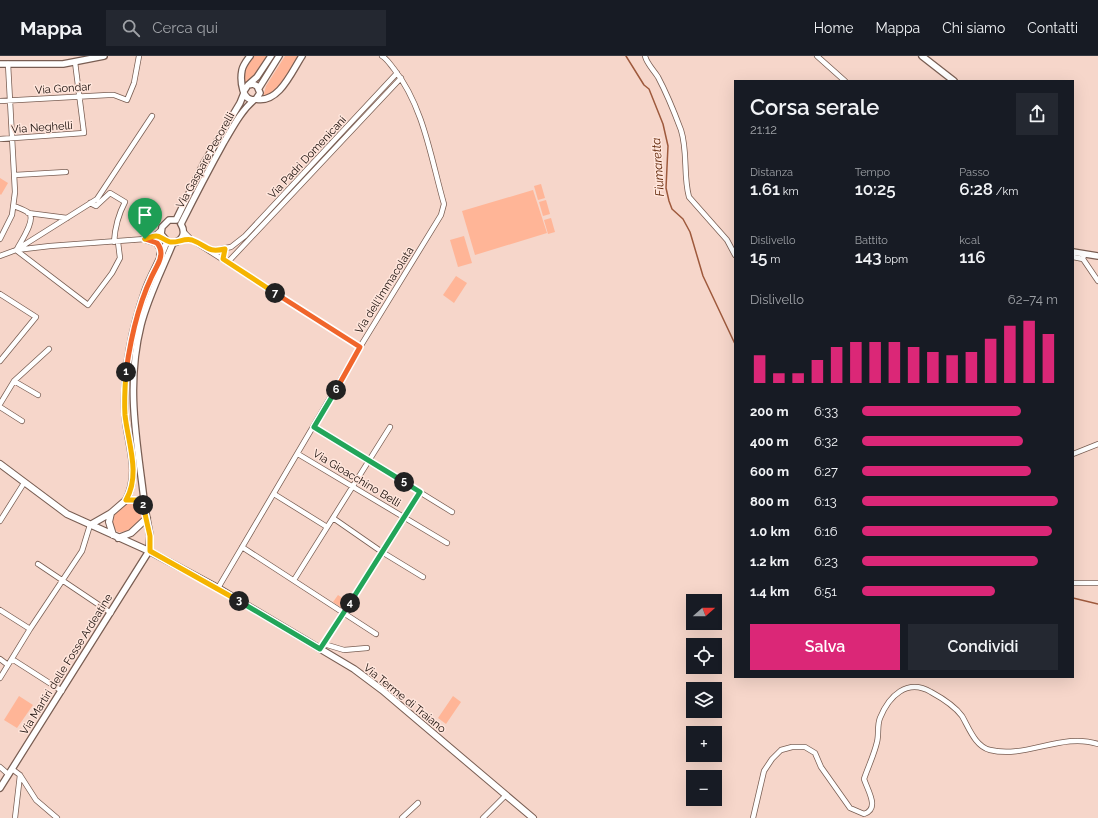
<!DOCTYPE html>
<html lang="it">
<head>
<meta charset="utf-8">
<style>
  :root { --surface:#171b24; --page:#242831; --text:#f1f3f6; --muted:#9ea1a6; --line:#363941; --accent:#db2777 }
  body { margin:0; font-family:Raleway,sans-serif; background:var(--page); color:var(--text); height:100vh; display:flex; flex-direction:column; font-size:15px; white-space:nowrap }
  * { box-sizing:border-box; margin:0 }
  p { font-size:13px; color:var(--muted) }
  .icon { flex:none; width:22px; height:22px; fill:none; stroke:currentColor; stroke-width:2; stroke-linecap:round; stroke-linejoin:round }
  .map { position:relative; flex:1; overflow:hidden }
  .sheet { position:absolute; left:734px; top:24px; width:340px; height:598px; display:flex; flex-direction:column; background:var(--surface); border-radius:0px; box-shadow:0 4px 16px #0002 }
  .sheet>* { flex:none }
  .needle { width:26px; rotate:69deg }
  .controls { position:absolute; left:686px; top:538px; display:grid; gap:8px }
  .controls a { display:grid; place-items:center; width:36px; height:36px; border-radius:0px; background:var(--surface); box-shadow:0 4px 16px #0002; font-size:20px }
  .pin { position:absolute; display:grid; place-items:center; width:34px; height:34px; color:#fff; margin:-41px -17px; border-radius:50% 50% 50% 0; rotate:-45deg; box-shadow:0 0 4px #0007 }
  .pin .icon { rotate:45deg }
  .km { position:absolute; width:20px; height:20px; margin:-10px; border-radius:50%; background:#222; color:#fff; font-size:11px; line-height:20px; text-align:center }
  .round { display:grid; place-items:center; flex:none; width:42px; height:42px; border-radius:0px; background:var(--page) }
  .summary { display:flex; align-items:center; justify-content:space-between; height:68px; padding:0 16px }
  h1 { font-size:22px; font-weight:600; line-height:30px }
  .stats { display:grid; grid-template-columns:repeat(3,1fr); gap:6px; height:68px; padding:4px 16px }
  .stats div { display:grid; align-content:center }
  .stats b { font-size:17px; font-weight:600 }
  .stats small { font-size:11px; font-weight:400 }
  .stats p { font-size:11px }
  .chart { height:112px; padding:8px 16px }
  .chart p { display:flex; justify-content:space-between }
  .chart svg { width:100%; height:72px; margin-top:4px; stroke:var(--accent); stroke-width:6 }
  .button { display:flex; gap:8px; margin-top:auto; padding:8px 16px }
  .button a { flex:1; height:46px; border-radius:0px; background:var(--accent); color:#fff; font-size:16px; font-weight:600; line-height:46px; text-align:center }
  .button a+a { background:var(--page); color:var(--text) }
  ul { padding:0 16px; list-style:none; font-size:13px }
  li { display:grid; grid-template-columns:64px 48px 1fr; align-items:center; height:30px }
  li i { height:10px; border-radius:5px; background:var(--accent) }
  header { display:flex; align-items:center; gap:24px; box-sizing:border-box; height:56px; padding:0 20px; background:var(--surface); border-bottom:1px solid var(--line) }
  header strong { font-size:19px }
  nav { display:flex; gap:22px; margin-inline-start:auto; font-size:14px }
  .search { width:280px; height:36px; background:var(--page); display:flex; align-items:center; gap:10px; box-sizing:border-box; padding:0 14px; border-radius:0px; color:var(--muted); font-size:15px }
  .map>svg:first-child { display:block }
  .green { fill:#ffb597 }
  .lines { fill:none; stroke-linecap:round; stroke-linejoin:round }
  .stream { stroke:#9e593c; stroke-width:1.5 }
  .minor-casing { stroke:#795e53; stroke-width:6 }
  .tertiary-casing { stroke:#795e53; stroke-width:8 }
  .secondary-casing { stroke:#795e53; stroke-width:8 }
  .minor { stroke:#fff; stroke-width:4.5 }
  .tertiary { stroke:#fff; stroke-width:5.5 }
  .secondary { stroke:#fff; stroke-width:6 }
  .split-1-casing { stroke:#fff; stroke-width:8 }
  .split-2-casing { stroke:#fff; stroke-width:8 }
  .split-3-casing { stroke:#fff; stroke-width:8 }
  .split-4-casing { stroke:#fff; stroke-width:8 }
  .split-5-casing { stroke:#fff; stroke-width:8 }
  .split-6-casing { stroke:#fff; stroke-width:8 }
  .split-7-casing { stroke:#fff; stroke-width:8 }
  .split-8-casing { stroke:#fff; stroke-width:8 }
  .split-1 { stroke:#f0652b; stroke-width:5 }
  .split-2 { stroke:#f5b400; stroke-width:5 }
  .split-3 { stroke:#f5b400; stroke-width:5 }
  .split-4 { stroke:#22a559; stroke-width:5 }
  .split-5 { stroke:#22a559; stroke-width:5 }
  .split-6 { stroke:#22a559; stroke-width:5 }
  .split-7 { stroke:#f0652b; stroke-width:5 }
  .split-8 { stroke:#f5b400; stroke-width:5 }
  .labels { text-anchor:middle; stroke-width:3; stroke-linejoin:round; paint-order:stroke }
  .street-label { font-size:11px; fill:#150b07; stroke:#ffe5db }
  .water-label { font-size:12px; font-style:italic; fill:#5d2203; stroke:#ffe5db }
</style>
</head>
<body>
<header>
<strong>Mappa</strong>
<div class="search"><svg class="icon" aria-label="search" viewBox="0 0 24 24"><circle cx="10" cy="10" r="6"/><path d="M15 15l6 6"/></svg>Cerca qui</div>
<nav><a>Home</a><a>Mappa</a><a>Chi siamo</a><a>Contatti</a></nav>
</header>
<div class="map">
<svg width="1098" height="762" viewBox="0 0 1098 762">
  <rect width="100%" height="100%" fill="#f6d6ca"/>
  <path class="green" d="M253,0H269L256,20L244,31V16Z
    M285,0H299C288,17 282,33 263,41L266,30Z
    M0,122L8,127L1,139L0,138Z
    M541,128L545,142L538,144L534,130Z
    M533,134L547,177L475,199L462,155Z
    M546,144L550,158L543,160L539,146Z
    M551,162L555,176L548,178L544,164Z
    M464,180L472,207L458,211L450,184Z
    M456,220L467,227L454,247L443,239Z
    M133,446L141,449C142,451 144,455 144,458C144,468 126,477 118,476C103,465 120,448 133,446Z
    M338,539L347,545L342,552L333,546Z
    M19,640L33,649L17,672L4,664Z
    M453,640L461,646L446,668L438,662Z"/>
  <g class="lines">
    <path class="stream" d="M626,0L644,29L649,33L663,68L668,90L666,132L669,145L672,153L683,163L690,176L703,220L735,288
      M1073,542L1098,548"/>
    <defs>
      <path id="minor" d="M645,0C647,8 653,13 658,21C666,36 675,58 681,74C688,96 683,119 689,141L727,184L735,199
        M817,0L845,25
        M0,45L108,39H114L127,44L134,27L139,0
        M0,83L84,77L75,6
        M15,119L66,116
        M90,147L96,150L110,137L125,146C118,159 115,171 114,186
        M14,150C19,152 25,154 29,157C36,164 21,185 17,193
        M28,157L67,162
        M184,176L192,184L360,291
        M0,183L12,159L15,136L8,8
        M16,194L97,143L152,60
        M16,194L88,249L112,217L120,202L118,186
        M210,195L231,191L245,180L397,17
        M1084,199L1083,203L1098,225
        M0,200L16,194L50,190L145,183L154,180L161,174
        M1073,201L1083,203
        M228,206L401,22
        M0,238L36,261L0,305
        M14,325L38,339
        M0,348L14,325L49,293
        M0,351L22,365
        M314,371L452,456
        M298,398L447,487
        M1073,398L1098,388
        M274,438L327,471
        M333,462L382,496L423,521
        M0,465L24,427
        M242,491L376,578
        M38,508L111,557
        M294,524L390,371
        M1073,527H1098
        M218,532L360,291L441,159L444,148C431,103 424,51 394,13C390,8 387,3 382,0
        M0,554L30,573
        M324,588L344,594L367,592
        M320,593L420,436
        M0,603L8,609
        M12,603L62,635
        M0,622L30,573L82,495L90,469
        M0,711L8,718
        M12,713L20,719L36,744L57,762
        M15,762L20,719
        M402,762L418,747
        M483,762L506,739
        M753,762L764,715L772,703L781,694L792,691H805L815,697L821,711L850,752L864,758C880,753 868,735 864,723C868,711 874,699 877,686C879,679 877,669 880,662C889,640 907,622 931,636C942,642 954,649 962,660C969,672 975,690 990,694C1026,703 1062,676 1098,688"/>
      <path id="tertiary" d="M922,0L954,25
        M0,8H63L104,0
        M248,29L257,21L271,0
        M259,32L279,0
        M244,35L248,29L253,28L257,30L260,37L256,43C242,48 240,24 242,14C243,9 247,4 250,0
        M256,43C279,48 292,15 302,0
        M176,164L204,107L240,47L244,37
        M181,168C195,140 209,113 224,86C233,71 241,55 254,44
        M145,183L157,187L161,194L160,199
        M167,185L161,178L162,171L169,164H176
        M1073,196L1098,200
        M126,444C141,416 127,387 125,358C123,315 131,275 145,235C151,218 161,203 167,185
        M145,452C138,389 125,333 141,269C148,241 162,214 173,187C183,185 186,177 181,168
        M0,732L149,495"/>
      <path id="secondary" d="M0,408L67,458L149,495L218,532L354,613L382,634L533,762
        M111,457L109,466L113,479
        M90,469L111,457L126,444H136L145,452L150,480L149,495
        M118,482L131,477L147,462"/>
    </defs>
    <use href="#minor" class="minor-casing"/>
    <use href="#tertiary" class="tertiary-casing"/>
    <use href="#secondary" class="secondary-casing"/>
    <use href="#minor" class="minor"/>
    <use href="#tertiary" class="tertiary"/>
    <use href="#secondary" class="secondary"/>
  </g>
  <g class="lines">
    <defs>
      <path id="split-1" d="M126,316C131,279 139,243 157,210C161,203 163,194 157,187L145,183"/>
      <path id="split-2" d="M126,316C125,330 124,345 125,359C128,387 141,418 126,444H136L143,449"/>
      <path id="split-3" d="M143,449L150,480V495L239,545"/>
      <path id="split-4" d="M239,545L320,593L350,547"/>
      <path id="split-5" d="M350,547L420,436L404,426"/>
      <path id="split-6" d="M336,334L314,371L404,426"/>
      <path id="split-7" d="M275,237L360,291L336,334"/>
      <path id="split-8" d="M145,183C161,177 157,181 170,186C178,187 184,182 192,184C208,190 206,197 225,193L223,203L275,237"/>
    </defs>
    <use href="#split-1" class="split-1-casing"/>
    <use href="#split-2" class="split-2-casing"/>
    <use href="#split-3" class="split-3-casing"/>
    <use href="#split-4" class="split-4-casing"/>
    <use href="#split-5" class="split-5-casing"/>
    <use href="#split-6" class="split-6-casing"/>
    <use href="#split-7" class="split-7-casing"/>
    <use href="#split-8" class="split-8-casing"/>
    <use href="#split-1" class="split-1"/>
    <use href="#split-2" class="split-2"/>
    <use href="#split-3" class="split-3"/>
    <use href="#split-4" class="split-4"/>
    <use href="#split-5" class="split-5"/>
    <use href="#split-6" class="split-6"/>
    <use href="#split-7" class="split-7"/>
    <use href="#split-8" class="split-8"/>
  </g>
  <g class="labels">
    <g class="street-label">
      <text transform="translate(63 32) rotate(-4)" y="4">Via Gondar</text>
      <text transform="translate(42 71) rotate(-4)" y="4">Via Neghelli</text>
      <text transform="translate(307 101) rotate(-47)" y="4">Via Padri Domenicani</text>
      <text transform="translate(205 104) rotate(-61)" y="4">Via Gaspare Pecorelli</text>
      <text transform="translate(384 234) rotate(-58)" y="4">Via dell'Immacolata</text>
      <text transform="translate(357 422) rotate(31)" y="4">Via Gioacchino Belli</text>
      <text transform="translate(66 608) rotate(-58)" y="4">Via Martiri delle Fosse Ardeatine</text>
      <text transform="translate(405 642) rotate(39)" y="4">Via Terme di Traiano</text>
    </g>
    <g class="water-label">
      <text transform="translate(658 111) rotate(-94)" y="4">Fiumaretta</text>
    </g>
  </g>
</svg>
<div class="controls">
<a><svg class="needle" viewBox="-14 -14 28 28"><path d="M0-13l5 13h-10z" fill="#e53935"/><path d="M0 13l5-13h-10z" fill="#9ea1a6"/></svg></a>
<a><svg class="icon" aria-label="locate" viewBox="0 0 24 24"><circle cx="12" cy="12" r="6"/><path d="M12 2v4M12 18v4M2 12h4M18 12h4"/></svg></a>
<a><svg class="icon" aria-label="layers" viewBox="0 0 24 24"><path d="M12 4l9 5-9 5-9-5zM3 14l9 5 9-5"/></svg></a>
<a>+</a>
<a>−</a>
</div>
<div class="pin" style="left:145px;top:183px;background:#1e9e55"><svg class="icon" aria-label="arrive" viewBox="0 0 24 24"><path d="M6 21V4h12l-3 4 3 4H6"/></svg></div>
<b class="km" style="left:126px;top:316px">1</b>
<b class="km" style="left:143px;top:449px">2</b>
<b class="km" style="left:239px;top:545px">3</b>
<b class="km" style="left:350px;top:547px">4</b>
<b class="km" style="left:404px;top:426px">5</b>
<b class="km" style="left:336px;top:334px">6</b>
<b class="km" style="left:275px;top:237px">7</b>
<section class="sheet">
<div class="summary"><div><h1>Corsa serale</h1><p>21:12</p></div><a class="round"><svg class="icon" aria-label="share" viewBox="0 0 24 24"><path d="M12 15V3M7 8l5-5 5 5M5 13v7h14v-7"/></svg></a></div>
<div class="stats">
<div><p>Distanza</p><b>1.61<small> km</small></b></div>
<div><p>Tempo</p><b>10:25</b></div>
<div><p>Passo</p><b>6:28<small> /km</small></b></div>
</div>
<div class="stats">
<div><p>Dislivello</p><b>15<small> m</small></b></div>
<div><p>Battito</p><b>143<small> bpm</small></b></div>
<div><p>kcal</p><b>116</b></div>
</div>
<div class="chart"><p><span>Dislivello</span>62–74 m</p>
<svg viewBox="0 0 160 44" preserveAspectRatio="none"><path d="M5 44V27M15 44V38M25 44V38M35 44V30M45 44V22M55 44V19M65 44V19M75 44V19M85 44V22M95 44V25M105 44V27M115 44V25M125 44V17M135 44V9M145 44V6M155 44V14"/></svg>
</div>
<ul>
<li><b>200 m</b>6:33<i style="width:81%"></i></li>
<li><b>400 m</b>6:32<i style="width:82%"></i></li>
<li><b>600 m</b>6:27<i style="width:86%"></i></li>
<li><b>800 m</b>6:13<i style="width:100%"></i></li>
<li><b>1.0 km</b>6:16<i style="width:97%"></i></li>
<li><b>1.2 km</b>6:23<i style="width:90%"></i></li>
<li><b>1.4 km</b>6:51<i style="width:68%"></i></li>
</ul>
<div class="button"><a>Salva</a><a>Condividi</a></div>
</section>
</div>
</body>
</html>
